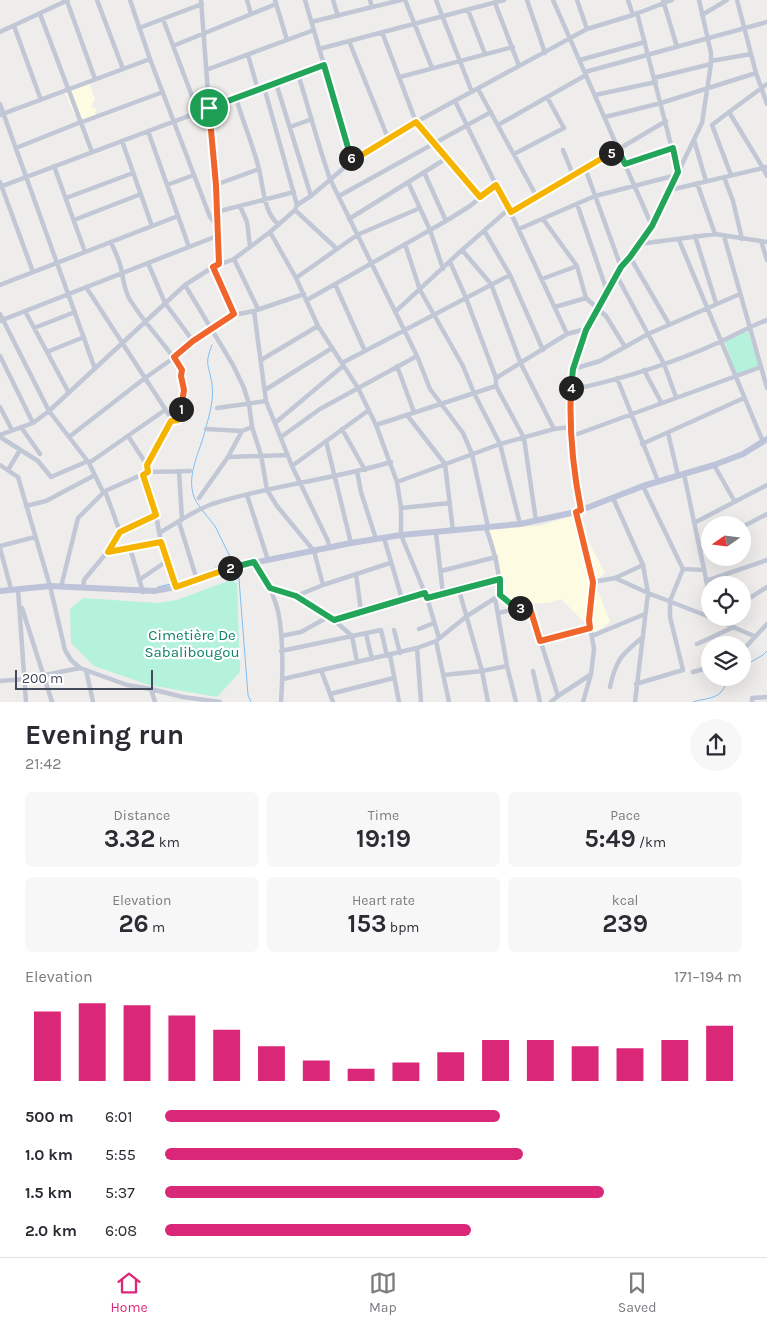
<!DOCTYPE html>
<html lang="en">
<head>
<meta charset="utf-8">
<style>
  :root { --surface:#fff; --page:#f7f7f7; --text:#2b2b33; --muted:#7c7c81; --line:#e1e1e2; --accent:#db2777 }
  body { margin:0; font-family:Karla,sans-serif; background:var(--page); color:var(--text); height:100vh; display:flex; flex-direction:column; font-size:19px; white-space:nowrap }
  * { box-sizing:border-box; margin:0 }
  p { font-size:16px; color:var(--muted) }
  .icon { flex:none; width:28px; height:28px; fill:none; stroke:currentColor; stroke-width:2; stroke-linecap:round; stroke-linejoin:round }
  .map { position:relative; height:702px; overflow:hidden }
  .side { display:flex; flex-direction:column; background:var(--surface); flex:1 }
  .side>* { flex:none }
  .needle { width:32px; rotate:256deg }
  .controls { position:absolute; left:701px; top:516px; display:grid; gap:10px }
  .controls a { display:grid; place-items:center; width:50px; height:50px; border-radius:50%; background:var(--surface); box-shadow:0 5px 20px #0002; font-size:25px }
  .scale { position:absolute; left:15px; bottom:12px; width:138px; box-sizing:border-box; padding-left:5px; border:2px solid #434a5b; border-top:0; font-size:14px; line-height:18px; white-space:nowrap; color:#434a5b; -webkit-text-stroke:4px #fff; paint-order:stroke }
  .pin { position:absolute; display:grid; place-items:center; width:42px; height:42px; color:#fff; margin:-21px; border:2px solid #fff; border-radius:50%; box-shadow:0 1px 5px #0007 }
  .km { position:absolute; width:25px; height:25px; margin:-12px; border-radius:50%; background:#222; color:#fff; font-size:14px; line-height:25px; text-align:center }
  .round { display:grid; place-items:center; flex:none; width:52px; height:52px; border-radius:26px; background:var(--page) }
  .headline { display:flex; align-items:center; justify-content:space-between; height:85px; padding:0 25px }
  h1 { font-size:28px; font-weight:700; line-height:38px }
  .metrics { display:grid; grid-template-columns:repeat(3,1fr); gap:8px; height:85px; padding:5px 25px }
  .metrics div { display:grid; align-content:center; border-radius:8px; background:var(--page); text-align:center }
  .metrics b { font-size:25px; font-weight:700 }
  .metrics small { font-size:14px; font-weight:400 }
  .metrics p { font-size:14px }
  .chart { height:140px; padding:10px 25px }
  .chart p { display:flex; justify-content:space-between }
  .chart svg { width:100%; height:90px; margin-top:5px; stroke:var(--accent); stroke-width:6 }
  ul { padding:0 25px; list-style:none; font-size:16px }
  li { display:grid; grid-template-columns:80px 60px 1fr; align-items:center; height:38px }
  li i { height:12px; border-radius:6px; background:var(--accent) }
  .menu { display:flex; justify-content:space-around; align-items:center; height:70px; border-top:1px solid var(--line); background:var(--surface); font-size:14px; color:var(--muted) }
  .menu a { display:grid; justify-items:center; gap:2px }
  .menu .active { color:var(--accent) }
  .map>svg:first-child { display:block }
  .commercial { fill:#fdfce2 }
  .green { fill:#b5f2dc }
  .lines { fill:none; stroke-linecap:round; stroke-linejoin:round }
  .stream { stroke:#7ebef3; stroke-width:1 }
  .minor { stroke:#c1c7d5; stroke-width:4.5 }
  .secondary { stroke:#bdc3d8; stroke-width:6 }
  .split-1-casing { stroke:#fff; stroke-width:10 }
  .split-2-casing { stroke:#fff; stroke-width:10 }
  .split-3-casing { stroke:#fff; stroke-width:10 }
  .split-4-casing { stroke:#fff; stroke-width:10 }
  .split-5-casing { stroke:#fff; stroke-width:10 }
  .split-6-casing { stroke:#fff; stroke-width:10 }
  .split-7-casing { stroke:#fff; stroke-width:10 }
  .split-1 { stroke:#f0652b; stroke-width:6 }
  .split-2 { stroke:#f5b400; stroke-width:6 }
  .split-3 { stroke:#22a559; stroke-width:6 }
  .split-4 { stroke:#f0652b; stroke-width:6 }
  .split-5 { stroke:#22a559; stroke-width:6 }
  .split-6 { stroke:#f5b400; stroke-width:6 }
  .split-7 { stroke:#22a559; stroke-width:6 }
  .labels { text-anchor:middle; stroke-width:4.5; stroke-linejoin:round; paint-order:stroke }
  .park-label { font-size:15px; fill:#0e8265; stroke:#fff }
</style>
</head>
<body>
<div class="map">
<svg width="767" height="702" viewBox="0 0 767 702">
  <rect width="100%" height="100%" fill="#efedec"/>
  <path class="commercial" d="M89,83L95,99L91,106L96,109L95,116L83,121L73,112L65,92Z
    M575,515L605,573L594,581L610,622L595,633L561,599L549,603L518,604L503,592L499,562L489,529L539,526Z"/>
  <path class="green" d="M748,331L760,369L736,376L724,339Z
    M230,580L237,583L240,672L217,697L149,685L94,666L71,643L70,609L83,598L157,603L177,600Z"/>
  <g class="lines">
    <path class="stream" d="M206,427C210,413 214,399 212,384C209,365 204,365 212,345
      M200,507C181,484 199,455 205,431
      M202,510L215,526L234,565
      M236,568L239,579L248,695L251,702
      M158,587L187,580L232,561
      M742,667L763,655L767,651
      M693,702C702,699 715,699 721,692C725,688 726,682 730,678"/>
    <path class="minor" d="M97,0L123,69
      M130,0L150,59L210,217L217,225
      M201,0L215,185L219,264
      M247,0L251,14
      M275,0L287,40
      M305,0L352,161
      M333,0L338,16
      M370,0L372,7
      M405,0L432,68
      M436,0L472,92
      M527,0L545,53
      M553,0L652,226
      M577,0L587,29
      M628,0L633,15
      M663,0L677,47
      M737,0L756,73L767,104
      M67,1L95,79
      M495,3L519,66
      M468,10L485,54
      M637,13L678,172
      M40,14L92,152
      M702,15L727,0
      M163,19L198,112
      M311,22L401,0
      M14,26L41,100
      M139,28L202,4
      M0,32L68,0
      M382,32L416,122L480,197
      M349,41L388,138
      M173,46L276,4
      M319,49L504,0
      M248,55L258,90
      M580,60L645,42
      M711,61L751,54
      M206,70L314,30
      M585,72L767,22
      M298,74C309,109 318,145 330,179L417,356L430,389L463,433L472,454L488,527
      M400,77L513,47
      M654,78L711,64
      M276,83L311,196
      M264,87L297,205
      M478,89L537,197
      M595,95L656,82
      M236,98C243,122 253,145 259,169C263,185 264,213 278,224
      M455,101L496,185L509,209L567,334
      M0,104L95,369
      M729,112L767,84
      M0,115L150,59
      M605,117L661,103L756,73
      M82,122L163,92
      M498,125L586,75
      M290,127L312,119
      M148,131L189,247
      M694,140L706,181
      M122,141L152,226
      M16,148L81,122
      M563,150L573,175
      M514,154L564,128L547,97
      M625,164L673,148
      M54,166L85,252
      M585,168L621,267
      M424,172L446,221
      M731,175L712,125L729,112L763,168L767,176
      M724,177L733,201L742,239
      M0,182L33,272
      M408,182L430,230L443,269
      M697,183L715,234
      M167,185L194,175
      M215,185L259,169
      M0,187L324,65
      M670,190L767,167
      M339,196L491,112
      M66,198L133,173
      M577,204L607,291
      M240,206L247,222L250,246
      M295,210L337,249
      M216,212L294,192
      M511,213L666,121
      M349,219L447,158
      M543,219L577,266L586,298L606,316L625,347
      M74,220L141,194
      M519,229L595,196L677,175
      M270,232L296,278L318,326L358,388L376,425L397,482L401,508V535L427,598L439,638
      M485,232L510,275L543,350
      M695,236L716,303
      M724,236L767,388
      M679,240L763,442
      M761,241L767,260
      M111,242C114,250 119,259 121,268C123,278 124,289 129,298C144,324 167,345 182,370C181,378 183,384 184,391C185,401 180,411 178,420L171,421
      M405,244L420,290L463,366L474,393L500,444L520,524
      M639,244L715,234L767,242
      M462,250L491,284L521,364L554,429
      M630,257L669,324
      M234,259L258,309
      M450,262L466,298L496,378V386L524,438L536,521
      M148,263L165,303L193,341
      M213,267L234,315
      M617,276L664,364L676,397
      M296,278L357,235L420,208
      M542,279L577,266
      M335,284L365,351
      M0,285L178,216
      M185,285L233,365L244,388L249,404L252,427L261,455L267,490L277,506L314,551L323,585
      M307,300L446,221L470,206L496,185
      M555,307L586,298
      M25,311L69,393
      M254,311L266,401L292,466L328,541L329,547
      M395,312L462,250L509,209
      M0,314L49,411L89,463L103,492
      M0,321L217,236
      M34,328L75,312
      M47,352L84,337
      M0,356L33,423
      M261,360L318,326
      M342,363L510,275
      M397,366L414,412
      M573,369L600,361L648,334L740,294
      M644,370L661,402
      M496,378L567,334L586,329
      M617,378L658,481
      M265,390L332,348
      M571,390C622,379 674,363 722,341C737,334 751,326 767,320
      M0,407L12,430
      M217,408L266,401
      M407,415L445,464L453,531
      M275,423L343,366
      M376,425L496,386
      M21,427L40,454
      M206,429L242,431L252,427
      M342,429L365,470
      M668,433L678,475
      M0,435L33,423L49,411L185,285L213,267L234,259L270,232L295,210L297,205L311,196L352,161L416,122L587,29L633,15L672,0
      M128,436L147,465
      M572,436L761,367
      M0,437L38,461L51,477L88,461
      M69,437L145,378L175,357L193,341L234,315L254,311L304,294
      M281,437L320,409L417,356
      M326,441L351,543
      M642,444L744,398
      M228,457L288,455
      M89,463L165,410
      M0,465L18,477L50,586L65,650L71,660L80,668
      M714,465L735,502
      M292,466L369,410
      M8,470L20,450
      M179,471L182,520
      M357,471L361,492L376,539
      M148,472L190,471
      M684,474L710,598
      M143,475L156,515L161,542L176,587
      M397,482L500,444L554,429L571,427
      M105,491L120,532
      M247,495L268,560
      M199,498L228,457L242,431
      M613,498L643,565L648,593L635,702
      M26,506L46,501L95,475
      M401,508L450,503
      M581,510L575,480L571,427V390L573,369L586,329L621,267L630,257L652,226L702,123L711,64V53L699,0
      M576,512L593,582L589,620L594,649L591,674L583,702
      M179,522L197,580
      M694,523L767,485
      M742,527L767,514
      M486,528C494,551 500,571 500,595L516,608
      M159,533C175,524 195,510 212,504C271,485 332,480 391,462
      M436,533L443,594
      M384,538L402,599
      M0,546L35,537
      M0,548L11,589
      M130,548L143,592
      M108,551L161,542
      M700,551L710,545
      M254,562L270,588L296,596L334,620L352,636L357,662
      M683,569L704,570
      M441,571L496,557
      M356,574L361,611
      M615,578L643,565
      M139,580L167,561
      M706,581L767,560
      M593,582L615,578L648,593L710,617
      M61,587L78,518L105,491L148,472L147,465L171,421V418L86,287
      M83,588L84,580L108,551L120,532L156,515
      M270,588C273,596 276,603 278,611C284,640 283,672 281,702
      M18,589L26,702
      M296,596L323,585L390,563
      M427,598L500,579
      M495,598L507,666L516,702
      M742,603L767,587
      M22,608L52,702
      M498,613L528,606L530,608L558,696L551,702
      M712,618L754,636
      M334,620L425,593
      M419,629L434,623
      M394,630L400,653
      M366,634L372,659
      M281,636L301,632L328,617
      M592,636L645,614
      M436,641L449,702
      M540,641L590,627
      M697,644L734,627
      M417,648L421,702
      M281,651L381,630L387,656
      M742,651L767,624
      M390,655L399,702
      M86,670L93,702
      M321,670L333,702
      M533,671L540,702
      M693,672L710,667
      M444,675L482,671L459,590
      M283,679L417,648L436,641L467,616L500,595
      M0,681L25,679L80,668L127,685L151,689L183,697L220,702
      M636,684L683,670L670,617V601L683,569L643,486
      M610,687C616,659 622,654 643,637
      M151,689L155,702
      M330,694L394,678
      M558,696L590,675
      M488,702L482,671L507,666
      M752,702V698L767,697"/>
    <path class="secondary" d="M0,591L50,586L154,591L176,587L238,566L351,543L401,535L520,524L576,512L643,486L714,465L743,454L767,439"/>
  </g>
  <g class="lines">
    <defs>
      <path id="split-1" d="M181,409L184,390L181,376L182,370L174,357L193,341L234,314L213,267L219,264L216,185L209,108"/>
      <path id="split-2" d="M181,409L178,420L171,421L147,465L148,472L143,475L156,515L120,532L108,552L161,542L176,587L230,568"/>
      <path id="split-3" d="M230,568L254,562L270,588L296,596L334,620L425,593L427,598L500,579V595L516,608H520"/>
      <path id="split-4" d="M520,608L528,606L530,608L540,641L590,628L589,620L593,582L576,512L581,510C573,470 569,429 571,388"/>
      <path id="split-5" d="M571,388L573,369L586,330L621,267L630,257L652,226L678,172L673,148L625,164L618,149L611,153"/>
      <path id="split-6" d="M351,158L352,161L416,122L480,197L496,185L511,212L611,153"/>
      <path id="split-7" d="M209,108L324,65L351,158"/>
    </defs>
    <use href="#split-1" class="split-1-casing"/>
    <use href="#split-2" class="split-2-casing"/>
    <use href="#split-3" class="split-3-casing"/>
    <use href="#split-4" class="split-4-casing"/>
    <use href="#split-5" class="split-5-casing"/>
    <use href="#split-6" class="split-6-casing"/>
    <use href="#split-7" class="split-7-casing"/>
    <use href="#split-1" class="split-1"/>
    <use href="#split-2" class="split-2"/>
    <use href="#split-3" class="split-3"/>
    <use href="#split-4" class="split-4"/>
    <use href="#split-5" class="split-5"/>
    <use href="#split-6" class="split-6"/>
    <use href="#split-7" class="split-7"/>
  </g>
  <g class="labels">
    <g class="park-label">
      <text x="192" y="640">Cimetière De<tspan x="192" dy="17">Sabalibougou</tspan></text>
    </g>
  </g>
</svg>
<div class="controls">
<a><svg class="needle" viewBox="-14 -14 28 28"><path d="M0-13l5 13h-10z" fill="#e53935"/><path d="M0 13l5-13h-10z" fill="#7c7c81"/></svg></a>
<a><svg class="icon" aria-label="locate" viewBox="0 0 24 24"><circle cx="12" cy="12" r="6"/><path d="M12 2v4M12 18v4M2 12h4M18 12h4"/></svg></a>
<a><svg class="icon" aria-label="layers" viewBox="0 0 24 24"><path d="M12 4l9 5-9 5-9-5zM3 14l9 5 9-5"/></svg></a>
</div>
<div class="scale">200 m</div>
<div class="pin" style="left:209px;top:108px;background:#1e9e55"><svg class="icon" aria-label="arrive" viewBox="0 0 24 24"><path d="M6 21V4h12l-3 4 3 4H6"/></svg></div>
<b class="km" style="left:181px;top:409px">1</b>
<b class="km" style="left:230px;top:568px">2</b>
<b class="km" style="left:520px;top:608px">3</b>
<b class="km" style="left:571px;top:388px">4</b>
<b class="km" style="left:611px;top:153px">5</b>
<b class="km" style="left:351px;top:158px">6</b>
</div>
<section class="side">
<div class="headline"><div><h1>Evening run</h1><p>21:42</p></div><a class="round"><svg class="icon" aria-label="share" viewBox="0 0 24 24"><path d="M12 15V3M7 8l5-5 5 5M5 13v7h14v-7"/></svg></a></div>
<div class="metrics">
<div><p>Distance</p><b>3.32<small> km</small></b></div>
<div><p>Time</p><b>19:19</b></div>
<div><p>Pace</p><b>5:49<small> /km</small></b></div>
</div>
<div class="metrics">
<div><p>Elevation</p><b>26<small> m</small></b></div>
<div><p>Heart rate</p><b>153<small> bpm</small></b></div>
<div><p>kcal</p><b>239</b></div>
</div>
<div class="chart"><p><span>Elevation</span>171–194 m</p>
<svg viewBox="0 0 160 44" preserveAspectRatio="none"><path d="M5 44V10M15 44V6M25 44V7M35 44V12M45 44V19M55 44V27M65 44V34M75 44V38M85 44V35M95 44V30M105 44V24M115 44V24M125 44V27M135 44V28M145 44V24M155 44V17"/></svg>
</div>
<ul>
<li><b>500 m</b>6:01<i style="width:58%"></i></li>
<li><b>1.0 km</b>5:55<i style="width:62%"></i></li>
<li><b>1.5 km</b>5:37<i style="width:76%"></i></li>
<li><b>2.0 km</b>6:08<i style="width:53%"></i></li>
</ul>
</section>
<nav class="menu">
<a class="active"><svg class="icon" aria-label="home" viewBox="0 0 24 24"><path d="M3 11l9-7 9 7M6 9v11h12V9"/></svg>Home</a>
<a><svg class="icon" aria-label="map" viewBox="0 0 24 24"><path d="M3 6l6-2 6 2 6-2v14l-6 2-6-2-6 2zM9 4v14M15 6v14"/></svg>Map</a>
<a><svg class="icon" aria-label="saved" viewBox="0 0 24 24"><path d="M7 4h10v16l-5-4-5 4z"/></svg>Saved</a>
</nav>
</body>
</html>
